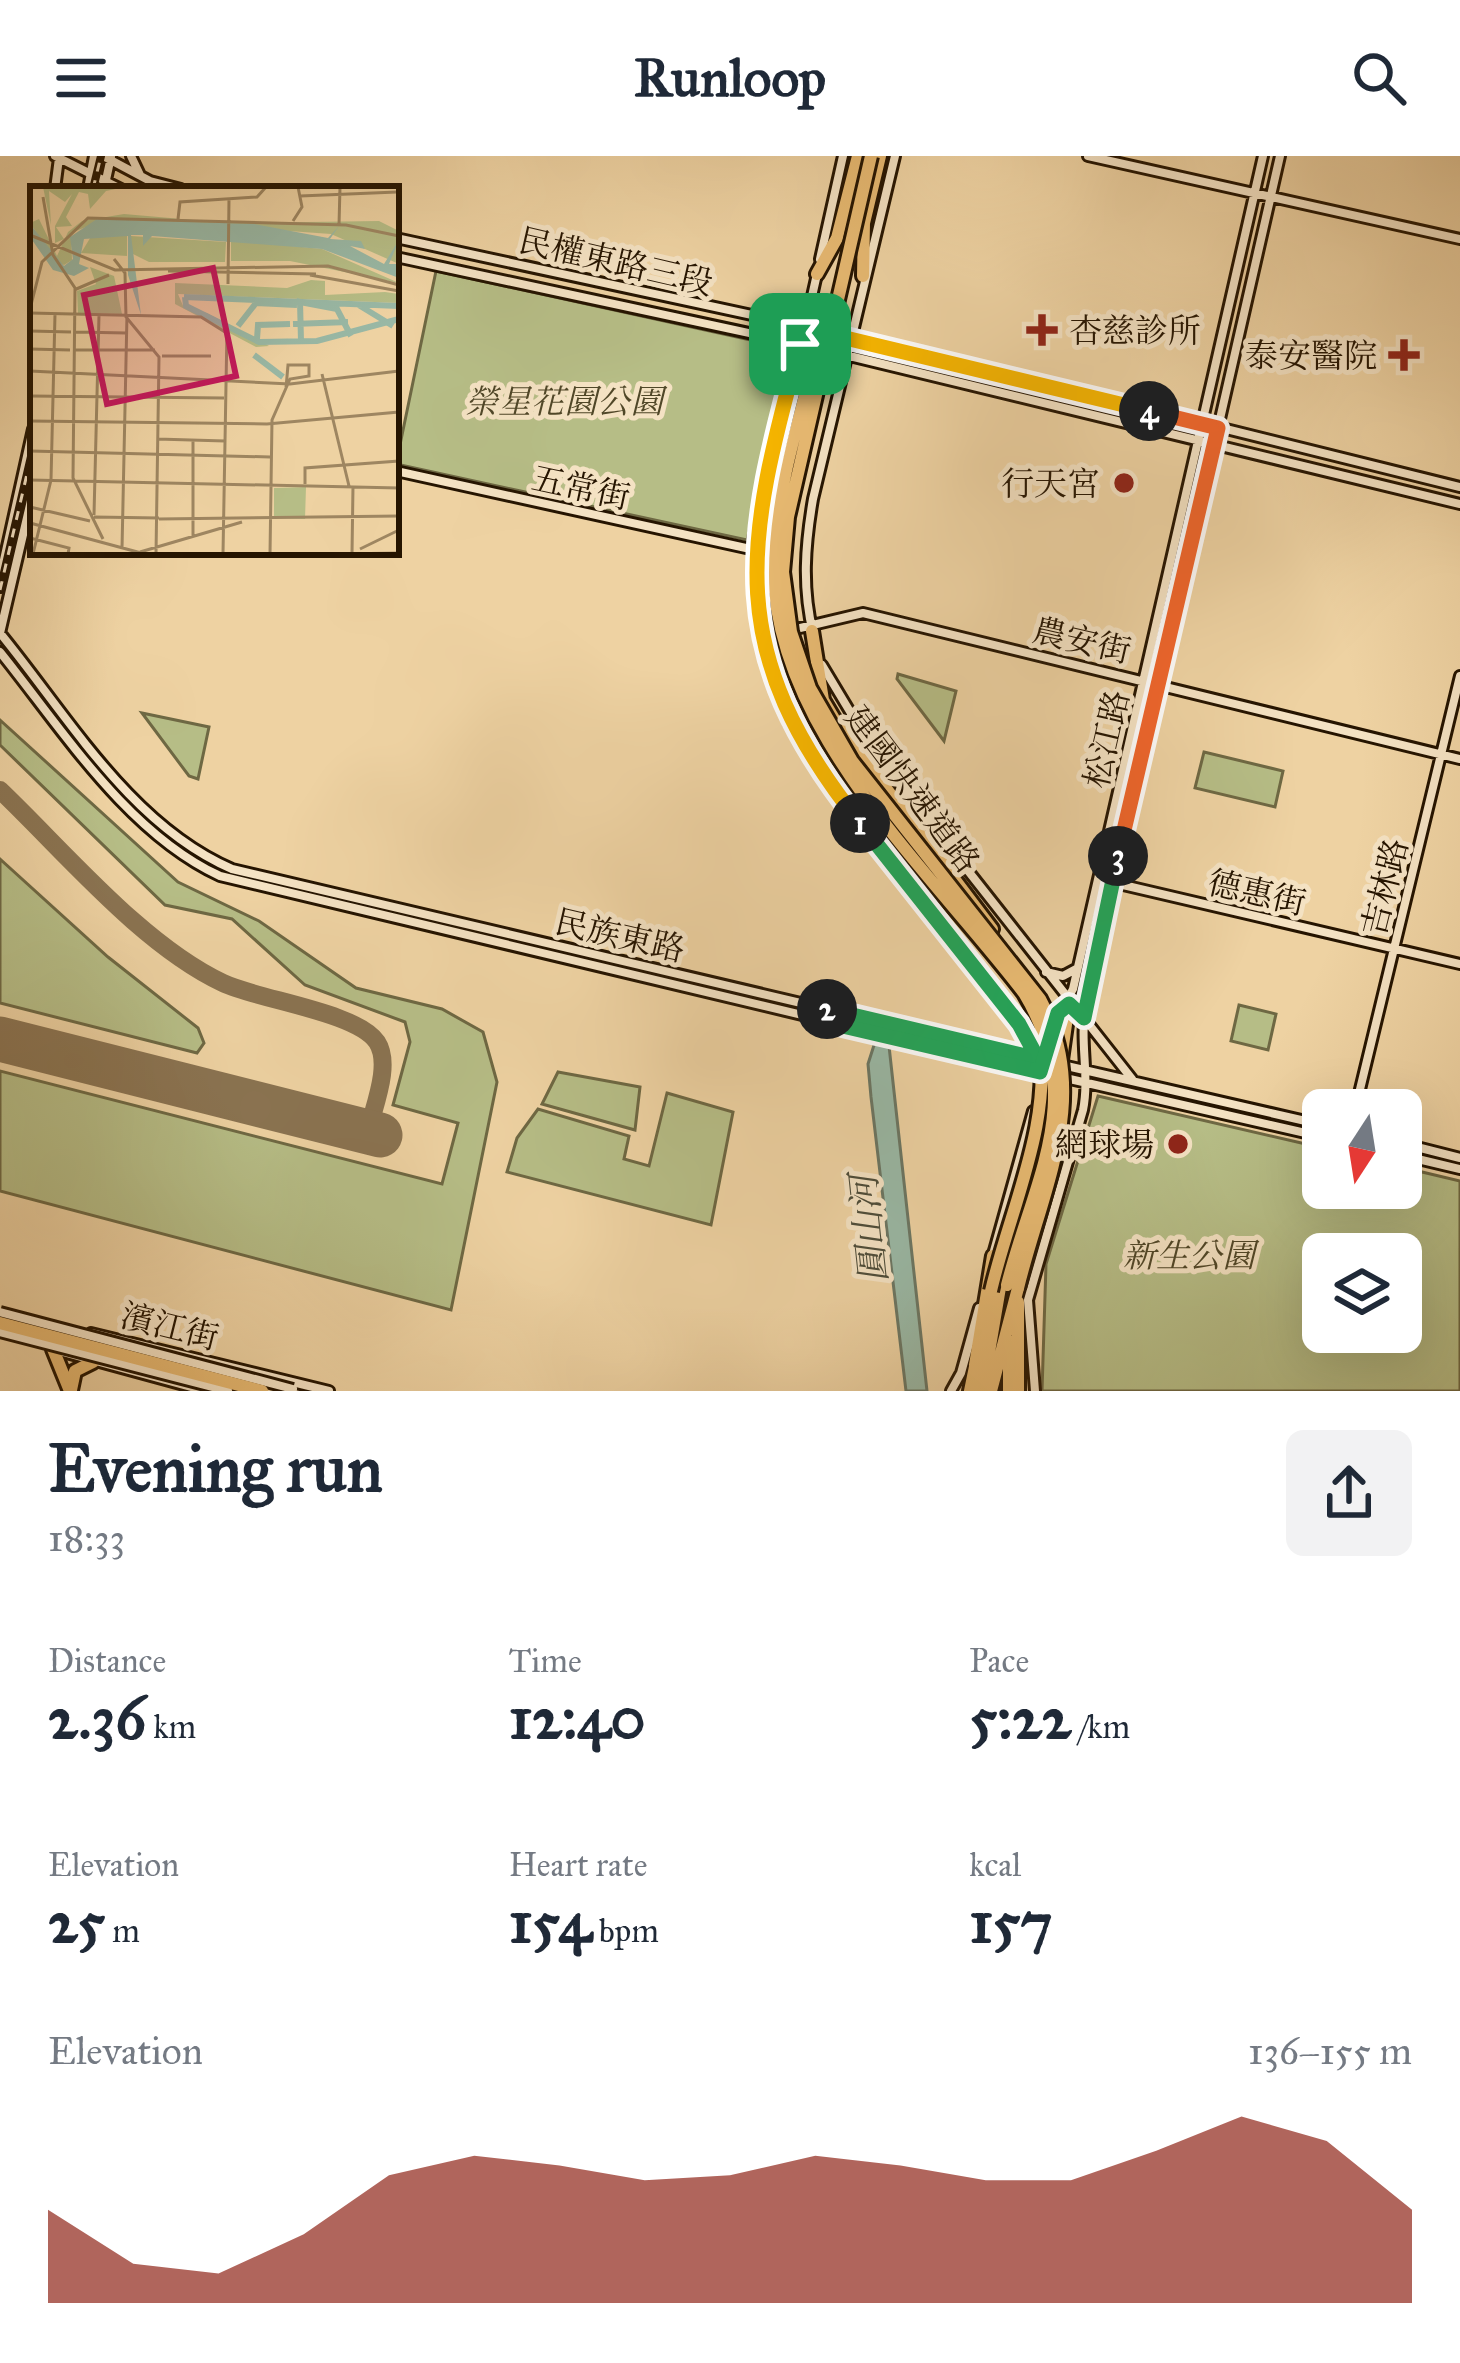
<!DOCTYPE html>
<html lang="en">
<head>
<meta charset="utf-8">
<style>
  :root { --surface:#fff; --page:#f2f2f3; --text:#1f2937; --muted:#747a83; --accent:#8f2418 }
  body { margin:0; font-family:"IM FELL Great Primer","Noto Serif TC",serif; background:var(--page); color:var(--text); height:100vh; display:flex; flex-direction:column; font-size:45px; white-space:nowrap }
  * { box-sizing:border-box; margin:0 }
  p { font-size:39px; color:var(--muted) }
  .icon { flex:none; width:66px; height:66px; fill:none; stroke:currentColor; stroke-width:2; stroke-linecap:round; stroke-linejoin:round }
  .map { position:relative; height:1235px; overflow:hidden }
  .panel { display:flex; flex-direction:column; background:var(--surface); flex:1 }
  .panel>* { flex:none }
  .needle { width:78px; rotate:192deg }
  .fabs { position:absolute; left:1302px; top:933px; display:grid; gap:24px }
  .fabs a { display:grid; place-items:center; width:120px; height:120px; border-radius:18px; background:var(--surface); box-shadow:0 12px 48px #0002; font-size:60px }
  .pin { position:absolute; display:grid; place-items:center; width:102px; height:102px; color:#fff; margin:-51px; border-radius:24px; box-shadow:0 6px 18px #0006 }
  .km { position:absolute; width:60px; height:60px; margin:-30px; border-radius:50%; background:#222; color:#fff; font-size:33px; line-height:60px; text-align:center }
  .round { display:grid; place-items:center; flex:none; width:126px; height:126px; border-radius:18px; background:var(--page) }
  .summary { display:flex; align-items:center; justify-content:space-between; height:204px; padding:0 48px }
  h1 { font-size:66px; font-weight:800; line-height:90px }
  .metrics { display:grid; grid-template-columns:repeat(3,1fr); gap:18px; height:204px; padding:12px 48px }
  .metrics div { display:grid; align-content:center }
  .metrics b { font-size:60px; font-weight:800 }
  .metrics small { font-size:33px; font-weight:400 }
  .metrics p { font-size:33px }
  .chart { height:336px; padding:24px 48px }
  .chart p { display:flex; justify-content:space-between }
  .chart svg { width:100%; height:216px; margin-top:12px; fill:var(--accent); opacity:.7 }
  header { display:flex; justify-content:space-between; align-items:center; height:156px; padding:0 48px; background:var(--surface); font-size:54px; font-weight:800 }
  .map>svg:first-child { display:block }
  .green { fill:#b6bd86; stroke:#6e6843; stroke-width:3; fill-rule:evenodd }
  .water { fill:#99b8a5; stroke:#6b7663; stroke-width:3 }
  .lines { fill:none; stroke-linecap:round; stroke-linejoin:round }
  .taxiway { stroke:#8a7351; stroke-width:18 }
  .runway { stroke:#8a7351; stroke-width:45 }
  .secondary-casing { stroke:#251400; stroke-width:14 }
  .highway-casing { stroke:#251400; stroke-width:18 }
  .secondary { stroke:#f4e2c3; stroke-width:8 }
  .highway { stroke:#e7b971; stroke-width:12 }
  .rail-casing { stroke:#251400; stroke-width:8 }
  .rail { stroke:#f4e2c3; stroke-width:3; stroke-dasharray:9; stroke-linecap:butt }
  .secondary-bridge-casing { stroke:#251400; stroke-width:14; stroke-linecap:butt }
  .highway-bridge-casing { stroke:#251400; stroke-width:18; stroke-linecap:butt }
  .secondary-bridge { stroke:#f4e2c3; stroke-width:8 }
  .highway-bridge { stroke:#e7b971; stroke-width:12 }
  .split-1-casing { stroke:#fff; stroke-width:24 }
  .split-2-casing { stroke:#fff; stroke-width:24 }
  .split-3-casing { stroke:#fff; stroke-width:24 }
  .split-4-casing { stroke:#fff; stroke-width:24 }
  .split-5-casing { stroke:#fff; stroke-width:24 }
  .split-1 { stroke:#f5b400; stroke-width:15 }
  .split-2 { stroke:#22a559; stroke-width:15 }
  .split-3 { stroke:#22a559; stroke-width:15 }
  .split-4 { stroke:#f0652b; stroke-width:15 }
  .split-5 { stroke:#f5b400; stroke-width:15 }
  .poi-dot { fill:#8f2418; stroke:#f4e2c3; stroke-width:4.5 }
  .labels { text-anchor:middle; stroke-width:10; stroke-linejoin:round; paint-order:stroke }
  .street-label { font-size:33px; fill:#251400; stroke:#f4e2c3 }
  .poi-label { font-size:33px; fill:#251400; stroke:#f4e2c3; text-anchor:end }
  .park-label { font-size:33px; font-style:italic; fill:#504728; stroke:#f4e2c3 }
  .water-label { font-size:36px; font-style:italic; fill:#4e4d3a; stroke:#f4e2c3 }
  .inset-river { fill:none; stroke:#99b8a5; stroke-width:6 }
  .inset-road { fill:none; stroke:#9e8661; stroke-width:3 }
  .view { fill:#c2185b; fill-opacity:0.15; stroke:#c2185b; stroke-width:6 }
  .inset-edge { fill:none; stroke:#251400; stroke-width:6 }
</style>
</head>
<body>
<header><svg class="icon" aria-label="menu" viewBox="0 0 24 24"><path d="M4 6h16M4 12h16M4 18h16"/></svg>Runloop<svg class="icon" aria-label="search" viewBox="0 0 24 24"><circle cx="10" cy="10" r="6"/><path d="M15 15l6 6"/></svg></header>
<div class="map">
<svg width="1460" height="1235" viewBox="0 0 1460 1235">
  <rect width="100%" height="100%" fill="#eed2a2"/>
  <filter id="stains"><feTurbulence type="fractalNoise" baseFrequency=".00167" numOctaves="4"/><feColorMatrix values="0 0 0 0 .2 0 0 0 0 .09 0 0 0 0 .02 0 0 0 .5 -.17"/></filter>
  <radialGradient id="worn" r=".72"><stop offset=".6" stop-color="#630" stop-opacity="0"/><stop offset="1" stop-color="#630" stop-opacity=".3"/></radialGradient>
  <path class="green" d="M436,115L791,193L747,384L396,308Z
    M898,518L956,535L944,585L897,523Z
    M142,557L209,571L198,623L189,620Z
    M0,564L178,726L259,765L356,832L442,853L483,876L497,926L451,1154L0,1035V915L442,1028L458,967L393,949L410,886L405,866L305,829L232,763L165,749L0,589Z
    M1204,596L1283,615L1275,651L1195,632Z
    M0,703L108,801L198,872L204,887L197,897L0,847Z
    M1239,849L1276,858L1268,894L1231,885Z
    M558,916L640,931L635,974L542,948Z
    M667,937L733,956L711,1069L507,1016L517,982L538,953L629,980L624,1003L649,1010Z
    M1098,940L1323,992V1032H1401V1011L1460,1025V1235H1042L1046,1108ZM1323,1098H1401V1176H1323Z"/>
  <path class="water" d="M875,886L889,890L927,1235H906L871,941L868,908Z"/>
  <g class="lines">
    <path class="taxiway" d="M0,634C65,696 142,789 223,827C259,844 357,856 377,886C392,909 373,952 368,976"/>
    <path class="runway" d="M0,883L380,979"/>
    <defs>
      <path id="secondary" d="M55,0L121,33
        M103,0L150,25L181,33
        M131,0L140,19
        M1088,0L1460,83
        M55,33L59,2
        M88,33L94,0
        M104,33L111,1
        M396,82L863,183L1460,331
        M396,101L800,188L1460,348
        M820,103L843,0
        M817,118L755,394L758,460L767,501L789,567L1036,897
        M396,315L755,394
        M0,422L33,273
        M0,477C68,560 130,669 232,713L1043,904
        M0,477L33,336
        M813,477C802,431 805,390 813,343L895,0
        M762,481L863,457L1460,603
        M0,496C62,573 127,677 220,720L1041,916
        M822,509L873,594L1132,923
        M1097,729H1123L1460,808
        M1046,816L1063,820L1076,813
        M1053,871L1073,833L1263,0
        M1058,908L1323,969
        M1061,921L1323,981
        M1355,954L1460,520
        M1401,987L1460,1002
        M1401,999L1460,1013
        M992,1102L1033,955
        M91,1177L329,1235
        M59,1195L206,1235
        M951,1235L961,1217L979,1152
        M1035,1235L1028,1144L1083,954C1090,919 1079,885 1086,850L1280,0"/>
      <path id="highway" d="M817,118L837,82L858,0
        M863,120L864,67L880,0
        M812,475L823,544L836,566L992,773
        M1061,904L1069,847
        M1029,1026L1048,959
        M1018,1146V1235
        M1009,1185V1235
        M53,1193L70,1235
        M987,1208L1004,1108
        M975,1209L993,1100
        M71,1234L75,1215L93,1206
        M970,1235L977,1201
        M982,1235L989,1200
        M991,1235L1018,1132"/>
    </defs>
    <use href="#secondary" class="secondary-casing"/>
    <use href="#highway" class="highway-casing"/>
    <use href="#secondary" class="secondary"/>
    <use href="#highway" class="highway"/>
    <defs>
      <path id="rail" d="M93,33L101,0
        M0,434L33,292"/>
    </defs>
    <use href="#rail" class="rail-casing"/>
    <use href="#rail" class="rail"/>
    <defs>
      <path id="secondary-bridge" d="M0,1156L293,1233
        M0,1176L228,1235"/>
      <path id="highway-bridge" d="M871,0L788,361L783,416L791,476L810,532L852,605L1040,843C1093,940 1042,1033 1018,1132
        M823,170C806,243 779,319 774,394C763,565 927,710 1024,837C1088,943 1034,1022 1007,1129
        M991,1135C1010,1052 1055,963 1038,878
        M0,1167L262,1235"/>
    </defs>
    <use href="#secondary-bridge" class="secondary-bridge-casing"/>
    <use href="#highway-bridge" class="highway-bridge-casing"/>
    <use href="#secondary-bridge" class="secondary-bridge"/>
    <use href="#highway-bridge" class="highway-bridge"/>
  </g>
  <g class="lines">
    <defs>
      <path id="split-1" d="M800,188C745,389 722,494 860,667"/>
      <path id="split-2" d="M827,853L1038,903L1019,868L860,667"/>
      <path id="split-3" d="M827,853L820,851L817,864L1040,916L1058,857L1069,848L1084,862L1118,700"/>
      <path id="split-4" d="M1118,700L1218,272L1149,255"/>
      <path id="split-5" d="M800,188L804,172L1149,255"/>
    </defs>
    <use href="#split-1" class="split-1-casing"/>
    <use href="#split-2" class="split-2-casing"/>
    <use href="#split-3" class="split-3-casing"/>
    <use href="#split-4" class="split-4-casing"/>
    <use href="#split-5" class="split-5-casing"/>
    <use href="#split-1" class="split-1"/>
    <use href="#split-2" class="split-2"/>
    <use href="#split-3" class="split-3"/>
    <use href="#split-4" class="split-4"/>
    <use href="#split-5" class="split-5"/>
  </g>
  <g class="poi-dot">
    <path d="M1036 156h12v12h12v12h-12v12h-12v-12h-12v-12h12z"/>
    <path d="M1398 181h12v12h12v12h-12v12h-12v-12h-12v-12h12z"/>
    <circle cx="1124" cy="327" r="12"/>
    <circle cx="1178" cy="988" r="12"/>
  </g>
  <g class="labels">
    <g class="street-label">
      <text transform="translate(616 105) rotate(13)" y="12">民權東路三段</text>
      <text transform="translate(581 331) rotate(12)" y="12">五常街</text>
      <text transform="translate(1082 484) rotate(13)" y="12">農安街</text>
      <text transform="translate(1106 583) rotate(-77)" y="12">松江路</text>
      <text transform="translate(913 633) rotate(53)" y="12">建國快速道路</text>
      <text transform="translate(1384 731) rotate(-76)" y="12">吉林路</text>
      <text transform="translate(1257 736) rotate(13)" y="12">德惠街</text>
      <text transform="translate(620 779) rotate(13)" y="12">民族東路</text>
      <text transform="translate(170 1170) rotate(14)" y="12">濱江街</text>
    </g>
    <g class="poi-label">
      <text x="1069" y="186" text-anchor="start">杏慈診所</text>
      <text x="1377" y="211">泰安醫院</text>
      <text x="1100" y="339">行天宮</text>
      <text x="1154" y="1000">網球場</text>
    </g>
    <g class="park-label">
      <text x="564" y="257">榮星花園公園</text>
      <text x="1189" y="1111">新生公園</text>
    </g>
    <g class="water-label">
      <text transform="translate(868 1073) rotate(-96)" y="13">圓山河</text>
    </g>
  </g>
  <g transform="translate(30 30)">
    <rect width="369" height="369" fill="#eed2a2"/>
    <path d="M13,1H95L76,5L60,23L58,8L49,6L36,31L42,40L26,41L34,53L25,57V40L42,8L35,16L19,5L21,39ZM94,28L198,37L349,35L369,45V78L301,48L78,32L41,47L42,74L34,79L26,75L0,37L9,33L27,70L38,46L52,35ZM62,49H97V70L51,67ZM101,50L196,56L195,76H119L101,67ZM201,54L292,63L369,97L260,75H201ZM60,81L84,90L92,128L48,127L47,105L66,98ZM281,94L295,95V109L355,106L369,108V117L148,108L154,122L177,127L239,160L226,161L145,118V97L257,102ZM276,301L275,333L244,332V302Z" fill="#b6bd86"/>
    <path d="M67,33L224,38L298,52L309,40L300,53L331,55L335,63L320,60L354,78L369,54L359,78H369V92L292,63L122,50L113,60V49H101L111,129L98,89V50L54,53L49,78L59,82L44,90L23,84L0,51V38L34,80L43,73L40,51Z" fill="#99b8a5"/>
    <path class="inset-river" d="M154,111L369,120M155,111L156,120L229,156L287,155L369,133M327,118L363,140M263,138L318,136M208,140L226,117L267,119M227,153L228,139L260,138M271,155L270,116L307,123L321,150M224,169L253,191"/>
    <path class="inset-road" d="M270,10L367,6M13,11L23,69L45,102L43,292L73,353M148,33L150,16L227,11L236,1M263,35L272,21L268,1M309,39L310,1M0,49L85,84L298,80L369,99M84,73L95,87L96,131L129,171L126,368M138,85L286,88M280,89L369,105M198,98L199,12M44,104L79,89M0,123L12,76L58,32L316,39L369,50M0,127L171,131L195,146M0,145L41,146M46,146L96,147M0,163L40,164M45,164H125M132,170H181M0,185L260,198L369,185M292,188L319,300M0,210L194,212M0,235L237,238L369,226M127,253L195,255M0,265L240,271M0,294L369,302M275,298V282L369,275M0,321L60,335M64,329L69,129M64,331L129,332M129,333L369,330M0,337L115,368M163,350V254M0,352L39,362L38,368M92,363L97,128M330,363L369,344M110,366L212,336M3,368L21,294L25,128M193,368L197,143M193,368H241M240,368L242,234L260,193L279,190V179H258L256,202M311,368L369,367M322,368L323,300"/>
    <path class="view" d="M183,82L206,190L77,218L54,109Z"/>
    <rect width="369" height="369" class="inset-edge"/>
  </g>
  <rect width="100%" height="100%" filter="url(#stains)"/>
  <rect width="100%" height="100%" fill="url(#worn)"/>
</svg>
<div class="fabs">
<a><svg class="needle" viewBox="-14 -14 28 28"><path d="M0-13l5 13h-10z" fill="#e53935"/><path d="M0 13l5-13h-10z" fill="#747a83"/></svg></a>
<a><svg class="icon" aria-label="layers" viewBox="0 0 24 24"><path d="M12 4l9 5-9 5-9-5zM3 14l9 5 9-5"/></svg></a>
</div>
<div class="pin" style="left:800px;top:188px;background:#1e9e55"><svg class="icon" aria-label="arrive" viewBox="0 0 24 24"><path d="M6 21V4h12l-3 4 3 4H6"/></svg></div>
<b class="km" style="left:860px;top:667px">1</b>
<b class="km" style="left:827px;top:853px">2</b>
<b class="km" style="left:1118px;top:700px">3</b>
<b class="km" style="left:1149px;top:255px">4</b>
</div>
<section class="panel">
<div class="summary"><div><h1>Evening run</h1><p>18:33</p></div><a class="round"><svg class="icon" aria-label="share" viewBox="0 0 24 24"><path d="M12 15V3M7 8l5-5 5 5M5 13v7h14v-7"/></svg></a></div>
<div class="metrics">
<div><p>Distance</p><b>2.36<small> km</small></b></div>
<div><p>Time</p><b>12:40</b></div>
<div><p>Pace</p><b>5:22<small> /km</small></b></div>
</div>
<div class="metrics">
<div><p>Elevation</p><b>25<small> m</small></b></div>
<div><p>Heart rate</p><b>154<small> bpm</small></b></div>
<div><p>kcal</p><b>157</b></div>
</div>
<div class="chart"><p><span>Elevation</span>136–155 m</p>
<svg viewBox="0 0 160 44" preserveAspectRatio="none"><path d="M0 44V25L10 36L20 38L30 30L40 18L50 14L60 16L70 19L80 18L90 14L100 16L110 19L120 19L130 13L140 6L150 11L160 25V44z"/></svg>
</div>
</section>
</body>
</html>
